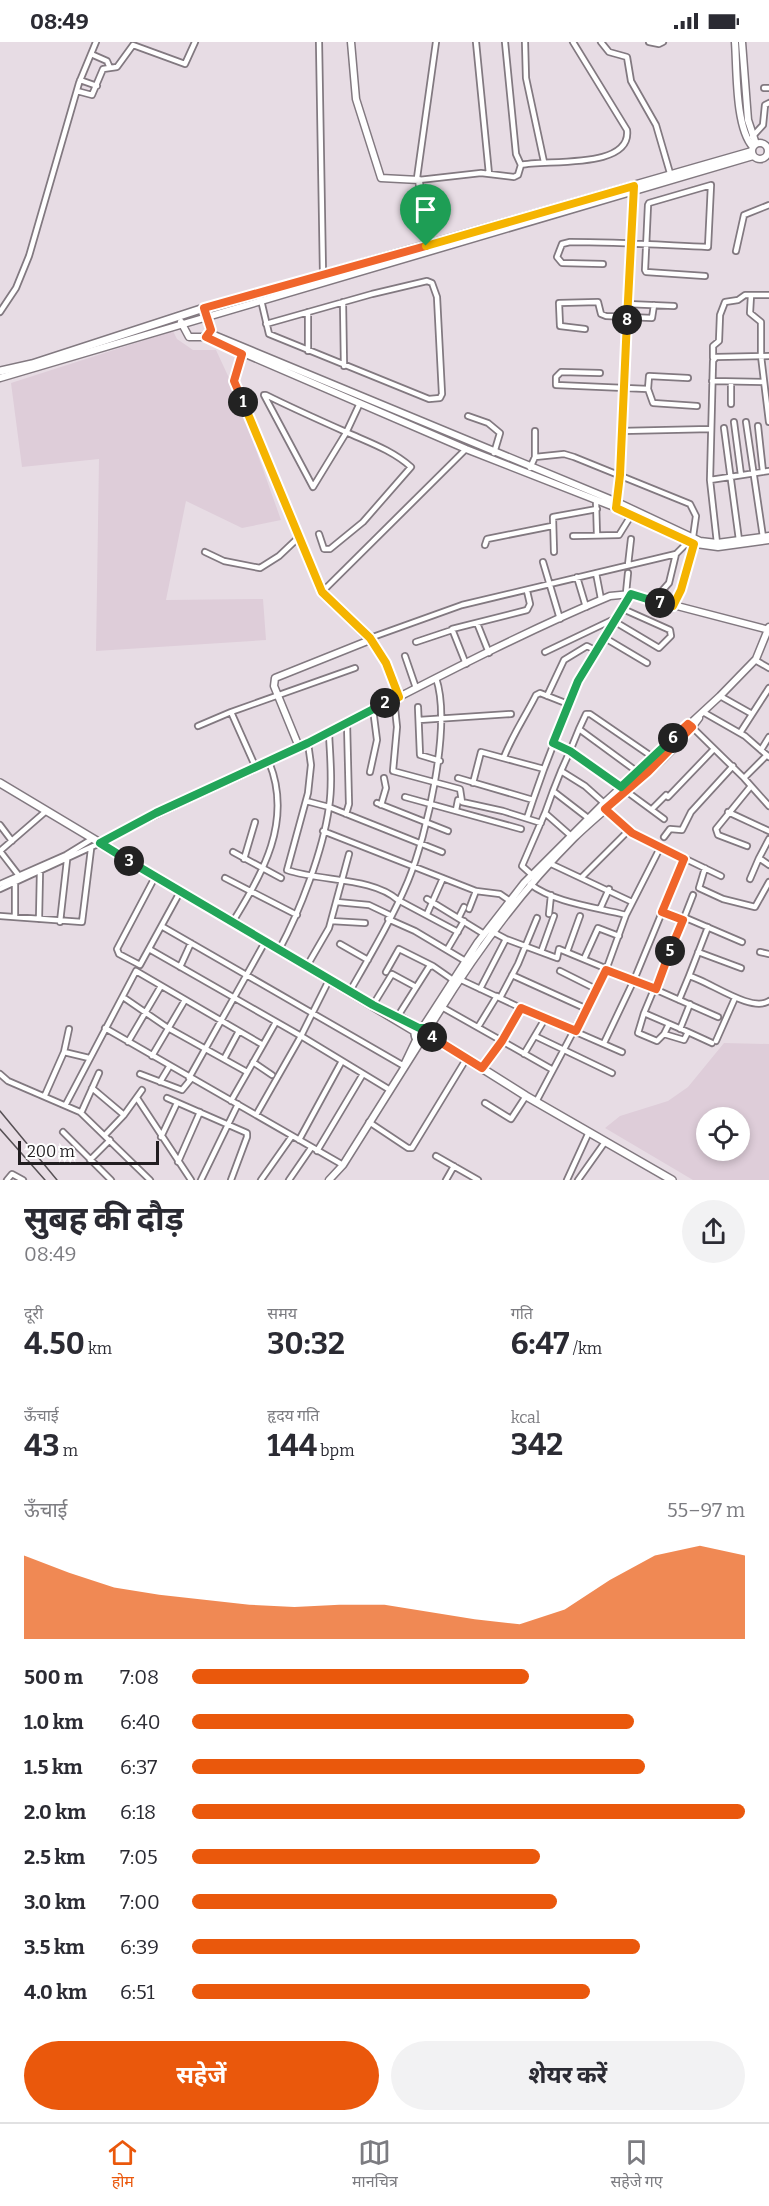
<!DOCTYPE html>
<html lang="hi">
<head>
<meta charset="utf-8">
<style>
  :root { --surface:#fff; --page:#f2f2f3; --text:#2b2b33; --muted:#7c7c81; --line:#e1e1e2; --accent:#ea580c }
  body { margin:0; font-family:Bitter,"Noto Sans Devanagari",serif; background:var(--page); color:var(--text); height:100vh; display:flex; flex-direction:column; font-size:22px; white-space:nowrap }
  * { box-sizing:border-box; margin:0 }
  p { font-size:20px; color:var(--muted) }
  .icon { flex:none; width:33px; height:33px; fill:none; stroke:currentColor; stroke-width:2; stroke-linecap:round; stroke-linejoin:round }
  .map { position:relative; height:1138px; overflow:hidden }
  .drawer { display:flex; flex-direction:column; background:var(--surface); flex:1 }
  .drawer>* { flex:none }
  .tools { position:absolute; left:696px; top:1065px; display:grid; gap:12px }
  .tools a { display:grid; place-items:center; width:54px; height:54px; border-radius:50%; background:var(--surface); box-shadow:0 3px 9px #0003; font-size:30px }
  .scale { position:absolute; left:18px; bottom:15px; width:141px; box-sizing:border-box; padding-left:6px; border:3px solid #211d20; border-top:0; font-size:16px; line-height:21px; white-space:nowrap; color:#211d20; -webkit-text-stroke:4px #fff; paint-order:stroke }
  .pin { position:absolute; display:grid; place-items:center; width:51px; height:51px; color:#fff; margin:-62px -26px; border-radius:50% 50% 50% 0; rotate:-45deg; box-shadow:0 0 6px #0007 }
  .pin .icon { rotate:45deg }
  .km { position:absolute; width:30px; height:30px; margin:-15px; border-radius:50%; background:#222; color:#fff; font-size:16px; line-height:30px; text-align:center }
  .round { display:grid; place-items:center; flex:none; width:63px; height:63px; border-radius:32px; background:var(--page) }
  .summary { display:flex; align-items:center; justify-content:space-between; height:102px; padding:0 24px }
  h1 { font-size:33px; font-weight:700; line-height:45px }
  .stats { display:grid; grid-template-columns:repeat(3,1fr); gap:9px; height:102px; padding:6px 24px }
  .stats div { display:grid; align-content:center }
  .stats b { font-size:30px; font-weight:700 }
  .stats small { font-size:16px; font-weight:400 }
  .stats p { font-size:16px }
  .chart { height:168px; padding:12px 24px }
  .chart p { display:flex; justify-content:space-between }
  .chart svg { width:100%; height:108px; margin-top:6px; fill:var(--accent); opacity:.7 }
  .button { display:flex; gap:12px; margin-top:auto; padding:12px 24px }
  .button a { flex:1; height:69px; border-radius:36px; background:var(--accent); color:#fff; font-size:24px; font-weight:700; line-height:69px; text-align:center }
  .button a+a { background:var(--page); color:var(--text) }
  ul { padding:0 24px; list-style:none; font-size:20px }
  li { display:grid; grid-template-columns:96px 72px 1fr; align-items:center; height:45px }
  li i { height:15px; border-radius:8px; background:var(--accent) }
  .status { display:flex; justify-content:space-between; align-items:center; height:42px; padding:0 30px; background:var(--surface); direction:ltr }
  .status svg { height:16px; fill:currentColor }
  .tab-bar { display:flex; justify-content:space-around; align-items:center; height:84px; border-top:2px solid var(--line); background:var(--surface); font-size:16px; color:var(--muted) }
  .tab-bar a { display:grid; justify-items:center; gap:3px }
  .tab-bar .active { color:var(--accent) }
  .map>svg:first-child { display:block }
  .built { fill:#decdd9; fill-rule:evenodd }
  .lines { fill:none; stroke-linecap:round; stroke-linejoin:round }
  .street-casing { stroke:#827980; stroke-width:8 }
  .secondary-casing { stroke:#827980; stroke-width:9 }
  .primary-casing { stroke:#827980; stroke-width:10 }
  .street { stroke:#fff; stroke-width:4.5 }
  .secondary { stroke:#fff; stroke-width:6 }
  .primary { stroke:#fff; stroke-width:7 }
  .rail { stroke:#575155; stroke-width:1.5 }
  .split-1-casing { stroke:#fff; stroke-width:12 }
  .split-2-casing { stroke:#fff; stroke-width:12 }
  .split-3-casing { stroke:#fff; stroke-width:12 }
  .split-4-casing { stroke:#fff; stroke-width:12 }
  .split-5-casing { stroke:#fff; stroke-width:12 }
  .split-6-casing { stroke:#fff; stroke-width:12 }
  .split-7-casing { stroke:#fff; stroke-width:12 }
  .split-8-casing { stroke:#fff; stroke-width:12 }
  .split-9-casing { stroke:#fff; stroke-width:12 }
  .split-1 { stroke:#f0652b; stroke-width:8 }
  .split-2 { stroke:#f5b400; stroke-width:8 }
  .split-3 { stroke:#22a559; stroke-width:8 }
  .split-4 { stroke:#22a559; stroke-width:8 }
  .split-5 { stroke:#f0652b; stroke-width:8 }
  .split-6 { stroke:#f0652b; stroke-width:8 }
  .split-7 { stroke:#22a559; stroke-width:8 }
  .split-8 { stroke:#f5b400; stroke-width:8 }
  .split-9 { stroke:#f5b400; stroke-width:8 }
</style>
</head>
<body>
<div class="status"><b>08:49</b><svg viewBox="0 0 49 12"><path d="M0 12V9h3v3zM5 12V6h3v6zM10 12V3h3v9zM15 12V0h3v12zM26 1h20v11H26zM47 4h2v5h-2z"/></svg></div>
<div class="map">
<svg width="769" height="1138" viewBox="0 0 769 1138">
  <rect width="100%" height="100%" fill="#e7dce4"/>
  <path class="built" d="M173,289L177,297L193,308H216L235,349L281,478L242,486L186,459L166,558L263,557L266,598L96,609L99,417L22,425L11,341Z
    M724,1001L769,1002V1138H693L605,1086L620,1074L668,1059L688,1045ZM706,1076H740V1108H706Z"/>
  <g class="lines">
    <defs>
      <path id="street" d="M319,0L323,232
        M476,0L489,132
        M505,0L516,112L521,123
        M525,0L526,36L544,120
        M601,0L609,10L627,15L631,39L656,83L670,131
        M649,0L659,2L663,0
        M91,12L107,19L110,26
        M80,38L97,44
        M764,46H769
        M77,49L92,53L103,27L117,25L133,3L185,22L195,0
        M752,95L763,83L765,63L769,61
        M417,136L436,0
        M419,138L481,131L514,135L518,133L521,123C545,117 632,128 627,88L573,0
        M736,209L744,173L769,163
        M603,222L562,221L557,215L562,202L570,200C616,200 662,203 708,205L711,143L649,161L648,163L645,228L646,230L705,234
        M751,253L750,271L761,280V314L769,380
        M261,258L269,292L429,357L440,356L442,352L437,255L432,241L427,239L372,252L266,282
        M343,260L344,324
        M627,262L674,264
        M0,270L16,246L29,214L79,41L96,0
        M308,270V309
        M585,287L560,284L559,261L598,260L601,272L606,274L652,276L654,263
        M713,316V304L719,299L720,273L725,260L738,258L745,253H769
        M600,331L561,330L556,335V343L648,347L653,361L697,364
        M712,339L764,340
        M731,340V362
        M648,347L649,334L688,336
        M468,374L488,381L500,391L494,411
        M734,380L741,433
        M746,380L763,495
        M758,384L763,430
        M724,386L739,498
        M621,389L711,387
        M535,415V389
        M530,426L535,415L564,412L574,415L690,462L696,474L693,495L676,512L669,541L653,559
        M710,438L769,429
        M596,459L597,493
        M617,461L634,146
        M319,492L324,507H330L363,480L411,425C392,408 368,400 346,390C319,378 292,366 266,353H264L313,445L346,391L360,361
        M573,494L619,493L632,472
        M717,501L710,438L713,319L716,315L769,314
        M485,503L487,497L552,484
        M205,510L224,519L260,526L279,514L298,496
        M554,510L553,475L597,467
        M543,520L560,577
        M628,523L631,497
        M596,531L601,557
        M577,535L586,565
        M322,550L466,407
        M626,551L628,531
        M673,564L681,548L694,502
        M477,581L489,611
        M370,596L462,563L676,512
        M605,596L647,621
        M370,598L386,621L399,655
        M416,600L452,588
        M545,610L612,578L659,606L671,594L670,588L623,567
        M405,614L416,646
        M755,618L769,626
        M466,622L452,587L527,568L530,562L527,549
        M547,654L564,618L587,604L597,609
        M720,654L752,672
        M394,657L397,685L393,729L460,747L462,760L503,769L541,781
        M418,665L420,713L440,719
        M703,670L745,694L769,715
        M419,678L511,672
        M198,684L231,670
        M692,685L744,736L769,764
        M579,687L586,672H590L654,716
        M740,691L769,646
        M308,701L311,723L308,751L287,828C322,840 372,835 398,858L458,890
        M553,701L570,709L579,687L639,731
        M761,708L769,695
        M504,715C513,692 525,675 536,653L540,651L568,662
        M256,726L231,670L355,626
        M561,729L570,709L621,745
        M370,730L377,698L373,667
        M458,736L533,758L527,776
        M744,736L767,713
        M473,741L481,710L544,727L578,639L631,552
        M553,749L561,729L585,744L604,761
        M626,749L664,777
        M405,755L521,787
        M668,755L714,707
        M533,758L544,727
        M306,759L329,765L442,810
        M377,761L448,789
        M381,763L386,746L384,736
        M605,767L632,791L721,834
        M652,767L666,753
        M456,768L458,758
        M728,770L769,789
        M346,772L349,762L347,681
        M0,783L12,799
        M323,789L476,849L500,852L510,859
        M570,793L545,771L553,749L588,776
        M664,795L670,787L682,788L691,770L733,724
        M769,797L759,816L769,823
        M747,804L718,793L716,787L751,744
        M0,809L45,770
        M0,809L20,835
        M233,810L281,836
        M244,817L255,780
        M549,821L632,860
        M705,826L699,846L723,857L755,865L769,840
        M531,832L522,824L545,771
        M155,835L117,907L119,912L140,923L180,850
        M225,836L297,873
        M581,836L629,788
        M750,837L759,816
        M0,842L66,813L92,797
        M530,842C555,861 595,865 626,873L606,928L536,1060
        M0,847L100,801
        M427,857L484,892
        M337,860L369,863L390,873
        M469,867L476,849
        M600,867L609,847
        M662,870L683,878
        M427,872L443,836
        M549,872L551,853
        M626,873L660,806
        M0,874L82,880L91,807
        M15,875V839
        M459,875L464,865
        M684,876L693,853
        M39,877L40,829
        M388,877L415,889L467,920
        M331,879L365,881
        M60,880L67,818
        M232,881C263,832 293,778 269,720
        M163,885L404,1024
        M491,889L506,897L557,916L559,907L634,938L684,817
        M340,902L368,918
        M149,907L301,994L256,1073
        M279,908C300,869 323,809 329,765C333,741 330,715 329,691
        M447,908L464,879
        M541,910L554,874
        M567,910L580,874
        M698,910L741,926
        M760,910L769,912
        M584,917L598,886L619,894
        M307,924L329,886L349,812
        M180,925L191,901
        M136,929L263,1003L231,1059
        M560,929L596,947
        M386,930L399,907L433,924
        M512,933L587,967
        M689,934L708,885
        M459,937L521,966L502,999L553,1028
        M329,938L301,994L390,1048
        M480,947L506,897
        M350,949C370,914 392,877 408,839C427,793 452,683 436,636
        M123,955L168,986L247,1030
        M500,956L518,922L537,876
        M679,958L689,934C709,939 751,971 769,959
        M373,963L392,932L416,945
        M440,964L502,999L482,1026
        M521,966L622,1010
        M644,971L638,991L657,999L664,992
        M398,974L429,925L433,924L453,938
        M669,982L664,992L684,998L688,990L644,971L683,878L686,876L742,900
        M478,985L497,954
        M105,986L343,1123
        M680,987L690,962
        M688,990L712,1001
        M535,994L612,1031
        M716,999L735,956
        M128,1000L161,944
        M604,1001L634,938L718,975
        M263,1003L276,980
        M64,1010L89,1016
        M524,1012L546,975
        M152,1014L185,958
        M224,1017L239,989
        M253,1020L272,1033
        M0,1032L8,1039L80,1070L150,1138
        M140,1032L182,1048L191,1037
        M189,1036L265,900
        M160,1040L169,1025
        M92,1046L124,1073
        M45,1053L64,1010L69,987
        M137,1056L191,1138
        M167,1056L247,1091V1095L231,1138
        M485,1061L511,1077L526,1054
        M66,1062L136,929
        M81,1071L99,1031
        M369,1080L408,1106H412L465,1019
        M63,1090L111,1138
        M105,1093L124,1073L142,1048
        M161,1095L177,1061
        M299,1098L342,1019
        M317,1109L363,1032
        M436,1114L478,1138
        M90,1118L110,1098
        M178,1120L200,1070
        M7,1138L12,1132L23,1138
        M201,1138L238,1062
        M261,1138L292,1094
        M289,1138L311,1106
        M446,1138L454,1124
        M567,1138L589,1090
        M578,1138L605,1100"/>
      <path id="secondary" d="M351,0L356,57L381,136L419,138L426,204
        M735,0C737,26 735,86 753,105
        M742,0L748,78L756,102
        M752 109a8 8 0 1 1 16 0a8 8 0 1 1-16 0Z
        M181,280L189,295H206L466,407L632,472L689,501L718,505L769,498
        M209,291L617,460L700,499L717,501L769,494
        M208,292L210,284L204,266L752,109
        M242,312L234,339L322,550L370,598L275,636L274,644L299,705
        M0,336L753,114
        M100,801C174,761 253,730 329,691C421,644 514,594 610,554L631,552L769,588
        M423,985L478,900L524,841L604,761L720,654L756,617L769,585
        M428,988C470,918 516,854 574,796C615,756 666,723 699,676
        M405,1021L417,996
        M329,1138L343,1123L421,999"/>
      <path id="primary" d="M0,329L32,322L204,266
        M0,741L416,990
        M400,975L419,986
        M415 992a7 7 0 1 1 14 0a7 7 0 1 1-14 0Z
        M429,993L526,1054L672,1138"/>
    </defs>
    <use href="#street" class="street-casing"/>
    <use href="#secondary" class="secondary-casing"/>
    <use href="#primary" class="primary-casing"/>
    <use href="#street" class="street"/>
    <use href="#secondary" class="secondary"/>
    <use href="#primary" class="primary"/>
    <path class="rail" d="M0,1069L57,1138
      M0,1087L45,1138"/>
  </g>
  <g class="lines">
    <defs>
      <path id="split-1" d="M243,360L234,339L242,312L206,295L211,288L204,266L426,204"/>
      <path id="split-2" d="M243,360L322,550L370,596L386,621L399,655L385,661"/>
      <path id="split-3" d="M129,819L100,801L156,771L308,701L385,661"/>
      <path id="split-4" d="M129,819L373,963L419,986H425L432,995"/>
      <path id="split-5" d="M432,995L482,1026L502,999L521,966L576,989L606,928L656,947L670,909"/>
      <path id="split-6" d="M670,909L683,878L662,870L684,817L632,791L605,767L648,730L692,685L688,682L673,696"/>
      <path id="split-7" d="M660,561L631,552L578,639L553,701L570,709L621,745L673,696"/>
      <path id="split-8" d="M627,278L620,433L616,466L694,502L681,548L673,564L660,561"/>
      <path id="split-9" d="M426,204L634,144L627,278"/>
    </defs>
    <use href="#split-1" class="split-1-casing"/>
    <use href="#split-2" class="split-2-casing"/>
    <use href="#split-3" class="split-3-casing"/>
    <use href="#split-4" class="split-4-casing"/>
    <use href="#split-5" class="split-5-casing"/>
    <use href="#split-6" class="split-6-casing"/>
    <use href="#split-7" class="split-7-casing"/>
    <use href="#split-8" class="split-8-casing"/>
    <use href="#split-9" class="split-9-casing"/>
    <use href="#split-1" class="split-1"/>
    <use href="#split-2" class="split-2"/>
    <use href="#split-3" class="split-3"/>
    <use href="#split-4" class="split-4"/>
    <use href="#split-5" class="split-5"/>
    <use href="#split-6" class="split-6"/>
    <use href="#split-7" class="split-7"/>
    <use href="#split-8" class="split-8"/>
    <use href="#split-9" class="split-9"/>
  </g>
</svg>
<div class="tools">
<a><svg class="icon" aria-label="locate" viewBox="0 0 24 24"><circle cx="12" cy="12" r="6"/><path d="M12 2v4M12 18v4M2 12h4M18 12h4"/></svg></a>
</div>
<div class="scale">200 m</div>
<div class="pin" style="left:426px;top:204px;background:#1e9e55"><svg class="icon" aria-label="arrive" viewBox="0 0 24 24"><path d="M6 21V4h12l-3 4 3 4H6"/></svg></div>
<b class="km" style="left:243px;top:360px">1</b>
<b class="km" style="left:385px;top:661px">2</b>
<b class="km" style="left:129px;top:819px">3</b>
<b class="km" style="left:432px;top:995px">4</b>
<b class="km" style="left:670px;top:909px">5</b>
<b class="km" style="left:673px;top:696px">6</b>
<b class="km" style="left:660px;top:561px">7</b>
<b class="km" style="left:627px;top:278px">8</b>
</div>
<section class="drawer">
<div class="summary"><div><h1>सुबह की दौड़</h1><p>08:49</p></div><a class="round"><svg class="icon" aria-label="share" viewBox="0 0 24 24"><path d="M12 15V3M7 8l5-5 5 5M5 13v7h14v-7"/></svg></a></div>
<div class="stats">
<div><p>दूरी</p><b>4.50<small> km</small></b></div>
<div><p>समय</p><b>30:32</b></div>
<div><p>गति</p><b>6:47<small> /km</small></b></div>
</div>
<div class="stats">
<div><p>ऊँचाई</p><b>43<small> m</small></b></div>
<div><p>हृदय गति</p><b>144<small> bpm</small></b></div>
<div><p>kcal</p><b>342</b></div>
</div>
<div class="chart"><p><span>ऊँचाई</span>55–97 m</p>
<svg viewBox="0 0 160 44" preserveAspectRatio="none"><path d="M0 44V10L10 17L20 23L30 26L40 28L50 30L60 31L70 30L80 30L90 33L100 36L110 38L120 32L130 20L140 10L150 6L160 10V44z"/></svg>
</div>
<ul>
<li><b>500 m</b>7:08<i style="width:61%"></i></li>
<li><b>1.0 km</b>6:40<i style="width:80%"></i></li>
<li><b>1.5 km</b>6:37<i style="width:82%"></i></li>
<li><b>2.0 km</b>6:18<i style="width:100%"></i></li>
<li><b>2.5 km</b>7:05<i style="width:63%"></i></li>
<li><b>3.0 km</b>7:00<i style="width:66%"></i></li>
<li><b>3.5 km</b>6:39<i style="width:81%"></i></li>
<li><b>4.0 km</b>6:51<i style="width:72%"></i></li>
</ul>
<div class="button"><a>सहेजें</a><a>शेयर करें</a></div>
</section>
<nav class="tab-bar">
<a class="active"><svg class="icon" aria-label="home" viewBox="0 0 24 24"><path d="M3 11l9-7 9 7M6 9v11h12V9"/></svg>होम</a>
<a><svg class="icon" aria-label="map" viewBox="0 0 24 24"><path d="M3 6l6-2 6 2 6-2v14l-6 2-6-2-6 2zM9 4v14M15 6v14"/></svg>मानचित्र</a>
<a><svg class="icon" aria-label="saved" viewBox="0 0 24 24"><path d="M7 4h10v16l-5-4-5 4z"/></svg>सहेजे गए</a>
</nav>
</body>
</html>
